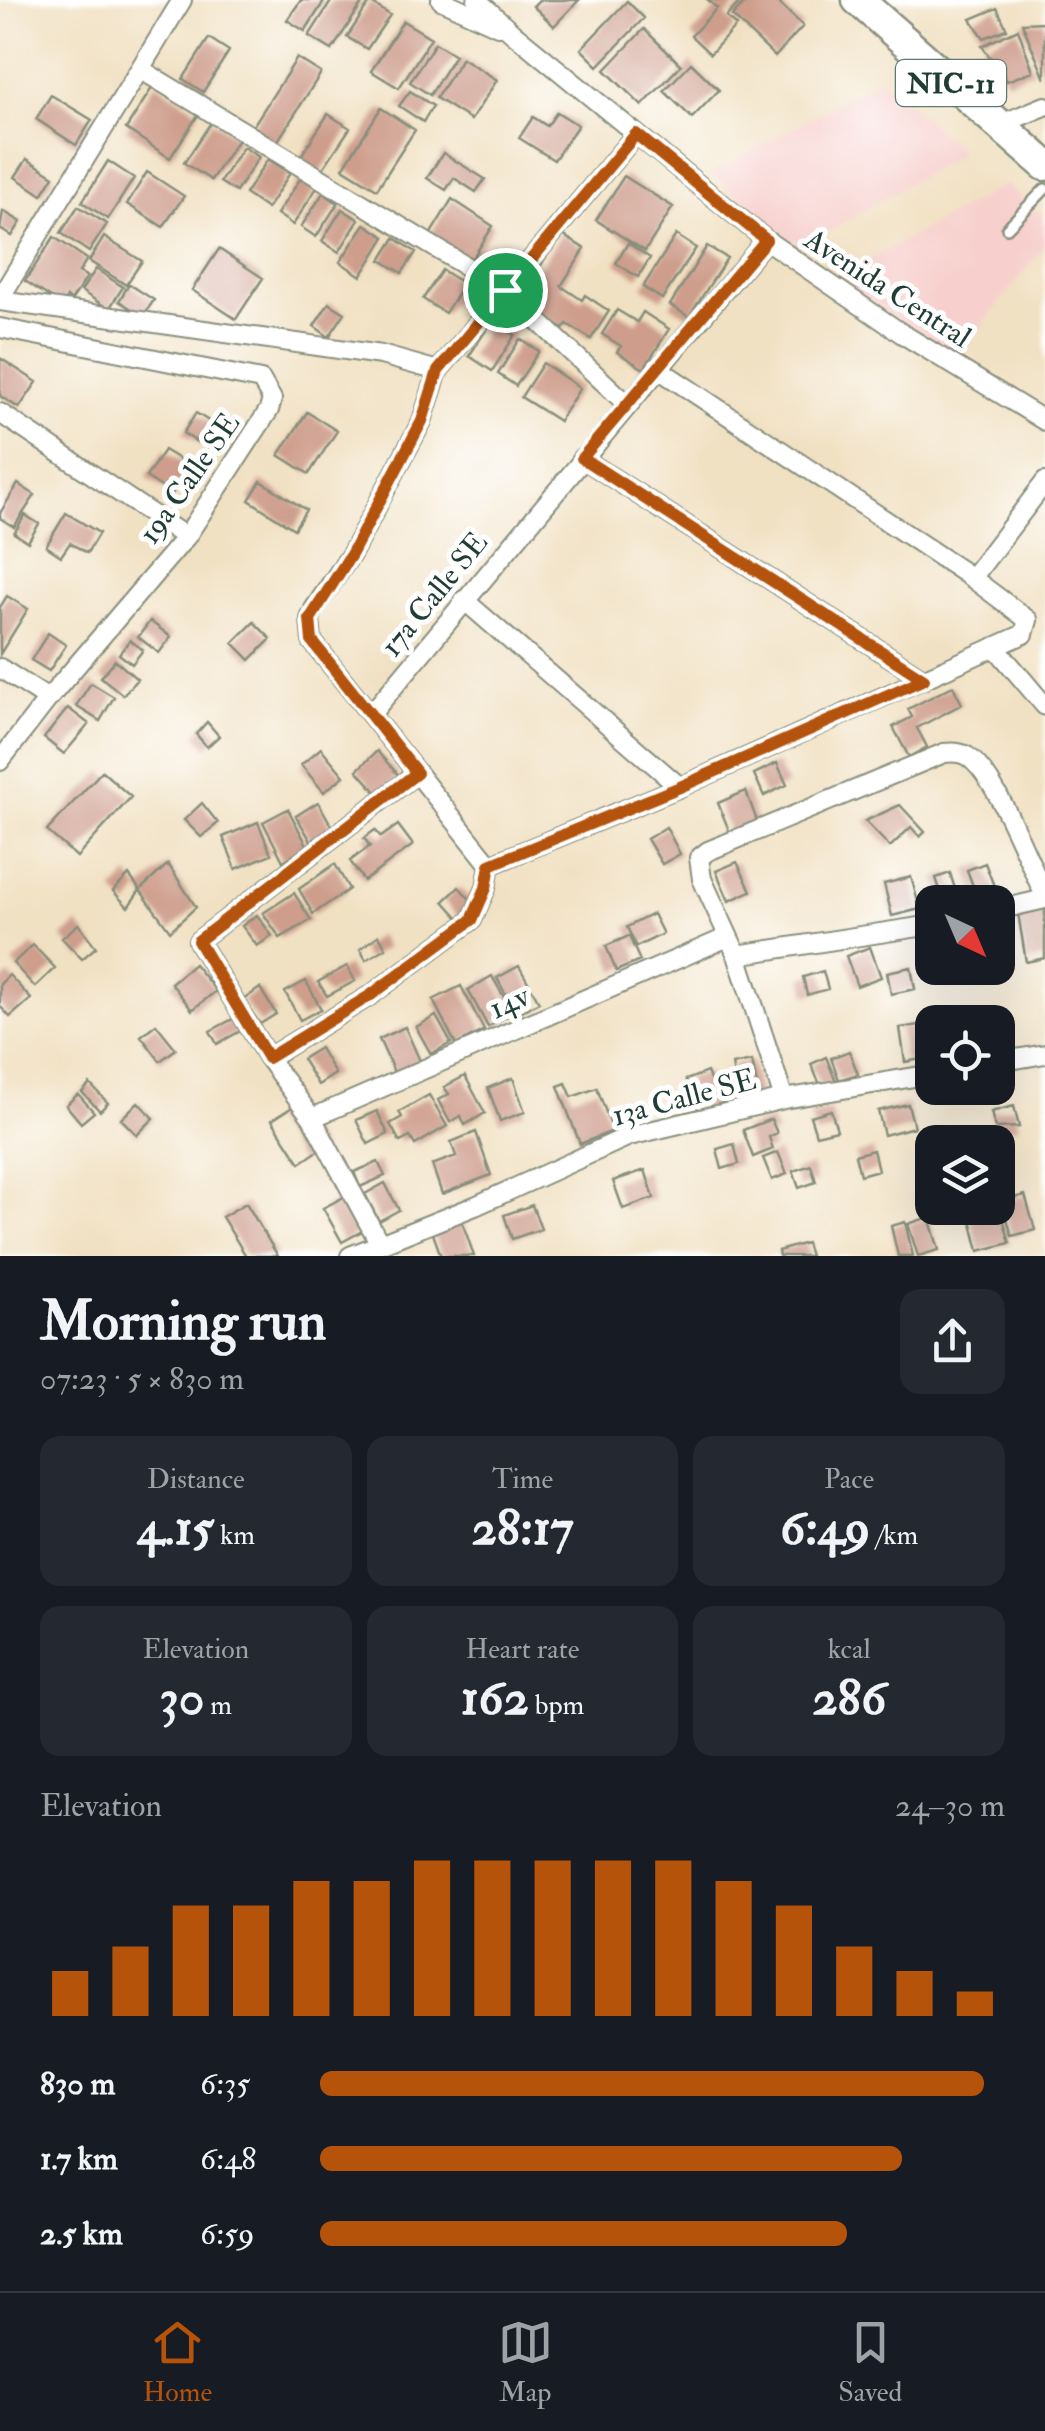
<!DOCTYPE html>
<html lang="en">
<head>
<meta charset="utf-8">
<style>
  :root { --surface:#171b24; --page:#242831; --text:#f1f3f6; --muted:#9ea1a6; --line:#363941; --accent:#b45309 }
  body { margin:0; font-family:"IM FELL Double Pica",serif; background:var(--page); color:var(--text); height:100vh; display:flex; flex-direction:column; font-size:38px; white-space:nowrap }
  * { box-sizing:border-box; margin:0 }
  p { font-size:32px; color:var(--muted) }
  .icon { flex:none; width:55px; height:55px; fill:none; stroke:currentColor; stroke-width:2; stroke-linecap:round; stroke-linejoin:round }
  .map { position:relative; height:1256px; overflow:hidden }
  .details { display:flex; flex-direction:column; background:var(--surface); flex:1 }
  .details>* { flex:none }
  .needle { width:65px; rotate:136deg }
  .fabs { position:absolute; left:915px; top:885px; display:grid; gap:20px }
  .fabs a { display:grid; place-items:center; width:100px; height:100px; border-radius:20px; background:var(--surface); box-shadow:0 10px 40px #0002; font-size:50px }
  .pin { position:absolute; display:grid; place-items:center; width:85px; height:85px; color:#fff; margin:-42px; border:5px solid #fff; border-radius:50%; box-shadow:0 2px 10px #0007 }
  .round { display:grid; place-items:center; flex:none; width:105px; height:105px; border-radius:20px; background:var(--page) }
  .headline { display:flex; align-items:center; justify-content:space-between; height:170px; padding:0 40px }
  h1 { font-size:55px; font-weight:700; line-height:75px }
  .metrics { display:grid; grid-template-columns:repeat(3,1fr); gap:15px; height:170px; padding:10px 40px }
  .metrics div { display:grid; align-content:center; border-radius:20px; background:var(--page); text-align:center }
  .metrics b { font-size:50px; font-weight:700 }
  .metrics small { font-size:28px; font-weight:400 }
  .metrics p { font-size:28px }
  .chart { height:280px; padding:20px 40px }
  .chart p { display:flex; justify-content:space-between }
  .chart svg { width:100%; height:180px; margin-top:10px; stroke:var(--accent); stroke-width:6 }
  ul { padding:0 40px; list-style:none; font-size:32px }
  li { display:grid; grid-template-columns:160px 120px 1fr; align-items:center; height:75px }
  li i { height:25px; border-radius:12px; background:var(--accent) }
  .tabs { display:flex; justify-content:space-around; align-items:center; height:140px; border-top:2px solid var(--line); background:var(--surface); font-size:28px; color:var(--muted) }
  .tabs a { display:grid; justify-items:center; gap:5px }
  .tabs .selected { color:var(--accent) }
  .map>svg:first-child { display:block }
  .built { fill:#f7d0cd }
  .building { fill:#ce9d8c }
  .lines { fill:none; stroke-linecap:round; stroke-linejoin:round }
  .service-casing { stroke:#888f7c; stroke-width:14 }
  .minor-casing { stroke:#888f7c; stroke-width:22 }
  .trunk-casing { stroke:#888f7c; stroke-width:35 }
  .service { stroke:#fff; stroke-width:9 }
  .minor { stroke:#fff; stroke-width:18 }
  .trunk { stroke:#fff; stroke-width:30 }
  .route-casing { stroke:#fff; stroke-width:20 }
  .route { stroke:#b45309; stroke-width:12 }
  .labels { text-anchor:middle; stroke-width:10; stroke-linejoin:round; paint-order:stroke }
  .shield { fill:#fff; stroke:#627771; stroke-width:2.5 }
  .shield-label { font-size:28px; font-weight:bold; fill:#1f3d34 }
  .street-label { font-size:30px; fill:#1f3d34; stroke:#fff }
</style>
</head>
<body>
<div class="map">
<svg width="1045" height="1256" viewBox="0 0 1045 1256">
  <rect width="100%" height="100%" fill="#fff"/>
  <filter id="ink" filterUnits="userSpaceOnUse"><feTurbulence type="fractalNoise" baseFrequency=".01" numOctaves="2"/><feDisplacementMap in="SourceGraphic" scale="20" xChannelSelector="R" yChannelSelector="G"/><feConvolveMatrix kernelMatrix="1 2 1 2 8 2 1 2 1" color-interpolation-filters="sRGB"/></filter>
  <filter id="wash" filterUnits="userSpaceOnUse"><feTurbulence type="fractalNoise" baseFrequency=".0048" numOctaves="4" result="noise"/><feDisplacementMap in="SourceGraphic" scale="40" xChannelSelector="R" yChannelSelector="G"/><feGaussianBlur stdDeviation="2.25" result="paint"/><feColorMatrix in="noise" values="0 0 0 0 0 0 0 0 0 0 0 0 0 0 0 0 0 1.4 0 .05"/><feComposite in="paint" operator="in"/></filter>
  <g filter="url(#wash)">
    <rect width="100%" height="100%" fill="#f1e1c3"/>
    <path class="built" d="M880,79L962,152L801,248L711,174Z
      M1006,184L1045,218V245L955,360L836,278Z"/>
    <g id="blocks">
      <path class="building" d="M301,0H325L305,31L287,20Z
        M332,0L363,2L332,50L309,36Z
        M539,0H579L554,26L533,6Z
        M708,0H742L726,17L736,26L710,54L691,36L717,8Z
        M748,0H776L803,26L775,57L732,16Z
        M627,1L644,18L598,66L581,49Z
        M370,2L390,15L367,49L347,37Z
        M997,8L1007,29L984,38L971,19Z
        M403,21L431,38L399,88L371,71Z
        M1045,22V79L1022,23Z
        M644,29L681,65L642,106L605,70Z
        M1018,29L1033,71L1007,81L982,46Z
        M209,38L229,51L203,92L183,79Z
        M435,43L455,55L430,95L410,82Z
        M297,58L321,73L274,147L249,132Z
        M462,58L497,80L471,120L436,98Z
        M691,63L719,90L692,118L664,91Z
        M155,83L200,112L170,158L126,129Z
        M410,91L433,106L423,122L399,106Z
        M51,95L92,120L76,145L36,119Z
        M381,108L415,130L377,189L343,168Z
        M557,112L578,125L554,160L519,138L533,117L547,126Z
        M328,114L350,128L320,173L299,159Z
        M212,121L239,138L211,180L184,163Z
        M243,147L259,157L236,192L220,182Z
        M443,153L485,179L476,192L454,178L446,190L427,178Z
        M27,159L54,176L42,195L15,177Z
        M268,159L290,173L267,209L245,194Z
        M108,161L134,178L108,219L82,202Z
        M147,172L184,196L163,227L127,204Z
        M302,176L318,186L293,225L277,214Z
        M624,176L673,207L645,251L596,220Z
        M323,193L338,203L316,237L301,227Z
        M452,199L493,226L469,264L428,238Z
        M78,206L107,224L89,252L61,233Z
        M342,209L359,220L339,252L322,241Z
        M3,211L21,222L12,236L0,229Z
        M365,224L385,237L361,276L340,262Z
        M561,234L585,249L561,286L582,300L585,295L609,311L591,339L567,324L563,329L518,300Z
        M676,235L696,248L662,299L643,287Z
        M54,237L87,259L79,272L87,277L71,301L67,297L62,305L25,281Z
        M104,237L142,261L126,285L89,261Z
        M395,238L416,252L402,273L381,260Z
        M628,243L650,258L638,277L616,263Z
        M707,246L727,258L689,317L670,305Z
        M219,249L263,278L236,319L192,290Z
        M96,269L123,287L109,309L81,291Z
        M442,270L464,284L445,313L423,299Z
        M129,284L154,300L143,316L119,301Z
        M329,303L345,313L329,337L314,326Z
        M617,310L637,322L643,312L669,329L644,369L617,352L621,346L602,334Z
        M492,321L515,335L492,371L469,356Z
        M520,339L539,351L516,386L498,374Z
        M0,358L37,382L19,408L0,396Z
        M543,363L580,388L559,421L521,397Z
        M307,412L337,431L309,474L279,455Z
        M196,413L229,434L216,454L183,433Z
        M164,450L190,466L172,494L146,477Z
        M261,481L306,510L294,529L249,500Z
        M18,484L35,495L14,527L0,518V513Z
        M66,513L99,533L87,553L70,543L61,556L46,546Z
        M25,515L39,524L28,542L14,533Z
        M7,596L28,609L0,654V607Z
        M150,621L171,637L159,653L138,637Z
        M254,622L271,639L250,660L233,643Z
        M48,633L66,645L49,671L31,660Z
        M130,640L143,650L132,664L119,654Z
        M115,660L137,679L123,695L101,677Z
        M91,683L114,697L100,721L76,706Z
        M953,686L962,704L917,728L927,747L909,757L893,727L912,717L908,709Z
        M68,708L89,724L64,754L44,738Z
        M207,722L219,736L207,747L196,734Z
        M321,748L344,776L324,792L301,765Z
        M377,751L400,777L379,795L357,770Z
        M777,763L787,785L764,796L754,774Z
        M102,771L131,797L77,857L47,831Z
        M746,791L757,821L730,833L718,803Z
        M318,802L333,828L311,841L296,816Z
        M202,803L218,823L201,837L184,820Z
        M900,805L925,832L920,837L911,827L890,847L865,821Z
        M288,809L308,847L283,861L263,822Z
        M258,822L271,854L236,869L223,837Z
        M398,825L413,845L364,881L350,861L370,846L364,838L375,830L381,837Z
        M666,827L680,854L662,864L647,839Z
        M737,862L751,891L729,901L716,871Z
        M985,863L999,899L979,902L967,870Z
        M168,864L196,907L170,931L140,890Z
        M335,864L349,889L313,914L299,889Z
        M950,873L959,902H944L936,878Z
        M129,875L140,890L128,907L113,891Z
        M911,877L920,909L892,916L884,884Z
        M459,887L475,905L460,919L444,901Z
        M294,893L311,920L280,938L263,913Z
        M1045,907V958L1026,962L1018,913Z
        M653,914L663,934L636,947L627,927Z
        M257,915L272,936L257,946L242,926Z
        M78,924L96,947L82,959L62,938Z
        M379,935L386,948L366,960L360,949Z
        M629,936L640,961L616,971L606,946Z
        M33,945L55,968L35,987L13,963Z
        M870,947L881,977L857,986L846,956Z
        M194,964L216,991L192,1010L171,983Z
        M347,966L355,981L327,996L318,982Z
        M519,966L539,1002L516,1014L497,978Z
        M911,967L915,989L891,994L887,972Z
        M823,971L828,989L807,995L803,977Z
        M9,975L31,999L10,1017L0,1006V984Z
        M492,976L513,1013L488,1027L468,990Z
        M306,981L321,1009L300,1020L285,992Z
        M461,986L484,1030L456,1045L433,1000Z
        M260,988L276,1014L260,1024L243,1000Z
        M436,1016L451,1043L431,1054L416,1027Z
        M235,1018L242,1030L217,1044L210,1031Z
        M932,1023V1057L905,1062L900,1028Z
        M156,1024L176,1049L160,1061L141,1036Z
        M405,1027L420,1061L394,1072L379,1039Z
        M320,1048L335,1074L318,1085L302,1059Z
        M849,1051L858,1074L839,1080L831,1058Z
        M826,1057L836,1081L821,1087L811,1064Z
        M752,1061L759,1094L739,1099L732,1065Z
        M707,1072L711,1082L725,1077L733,1099L699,1112L686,1080Z
        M465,1076L485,1113L465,1125L461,1116L450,1122L438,1100L449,1094L444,1087Z
        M513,1078L525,1112L500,1121L488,1088Z
        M566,1083L572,1097L597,1088L613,1131L580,1144L558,1086Z
        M90,1084L108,1103L100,1111L82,1092Z
        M78,1094L94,1112L81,1123L66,1105Z
        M429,1095L447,1126L415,1145L410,1137L400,1142L390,1124L402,1117L399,1112Z
        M138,1102L154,1118L137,1135L121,1119Z
        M908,1104L914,1127L884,1135L878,1111Z
        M294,1106L321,1149L300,1163L272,1120Z
        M1014,1106L1019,1127L995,1128L991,1112Z
        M831,1110L837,1130L816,1135L810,1116Z
        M377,1111L388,1134L368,1144L356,1120Z
        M771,1119L777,1133L769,1137L773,1149L753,1157L743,1130Z
        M476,1132L491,1175L442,1194L432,1165L456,1156L451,1142Z
        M734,1144L739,1164L722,1169L717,1149Z
        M873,1150L878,1170L860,1175L855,1155Z
        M778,1152L787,1174L772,1180L763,1158Z
        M378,1162L385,1176L360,1187L354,1172Z
        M811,1165L816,1182L799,1188L793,1171Z
        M645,1170L654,1198L623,1209L613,1181Z
        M385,1183L399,1210L379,1221L365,1194Z
        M1025,1195L1035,1230L1012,1236L1002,1201Z
        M344,1197L362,1231L342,1242L323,1208Z
        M998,1200L1010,1243L979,1251L968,1208H998Z
        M246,1203L278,1256H246L222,1217Z
        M532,1205L541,1229L512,1239L504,1215Z
        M929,1217L939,1250L918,1256L908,1224Z
        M462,1221L474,1256H441L432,1231Z
        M905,1222L913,1256H898L891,1226Z
        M806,1243L810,1256H779L778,1251Z"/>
    </g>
  </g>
  <g filter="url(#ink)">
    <use href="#blocks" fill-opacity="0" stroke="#888f7c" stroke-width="2.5"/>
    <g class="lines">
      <defs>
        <path id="service" d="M1007,228L1045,189"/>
        <path id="minor" d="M441,0L498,26
          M477,0L513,33L766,240L901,333L1045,421
          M140,69L505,290L627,404
          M999,125L1045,106
          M0,298L182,0
          M0,301L381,355L438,371
          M0,328L261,380L272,399L269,410L186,537L48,699L0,761
          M657,368L972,578L1045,482
          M0,413L186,537
          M582,458L924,679
          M464,600L680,787
          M995,647L1045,706
          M0,668L48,699
          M371,714L766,240
          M417,773L490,865L680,787L1024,634L1028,620L972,578
          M998,910L1045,899
          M737,955L932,925
          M268,1058L371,995L472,920L486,888L490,865
          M998,1062L1045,1054
          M784,1099L737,955L702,879L699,858L708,851L944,753C952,752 960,752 967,756C996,774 1029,863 1045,896
          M312,1118L728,937
          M380,1244L312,1118L268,1058L198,941L417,773L312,641L310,619L314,609L352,553L422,421L438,371L636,134
          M350,1256L475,1206L629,1136L784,1099L932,1074"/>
        <path id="trunk" d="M858,0L1045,165"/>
      </defs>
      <use href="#service" class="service-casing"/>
      <use href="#minor" class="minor-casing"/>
      <use href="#trunk" class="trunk-casing"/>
      <use href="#service" class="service"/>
      <use href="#minor" class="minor"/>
      <use href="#trunk" class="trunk"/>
    </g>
  </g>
  <g class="lines" filter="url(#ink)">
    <defs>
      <path id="route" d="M636,134L766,240L582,458L924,679L680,787L490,865L486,888L472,920L371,995L268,1058L198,941L417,773L312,641L310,619L352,553L422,421L438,371Z"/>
    </defs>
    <use href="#route" class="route-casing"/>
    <use href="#route" class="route"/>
  </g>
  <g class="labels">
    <rect class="shield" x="896" y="60" width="110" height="46" rx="8"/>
    <g class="shield-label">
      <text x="951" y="93">NIC-11</text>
    </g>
    <g class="street-label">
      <text transform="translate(888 288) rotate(33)" y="10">Avenida Central</text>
      <text transform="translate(189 478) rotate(-55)" y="10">19a Calle SE</text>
      <text transform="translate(434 594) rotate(-51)" y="10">17a Calle SE</text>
      <text transform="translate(509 1002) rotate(-24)" y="10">14v</text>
      <text transform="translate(684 1097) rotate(-15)" y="10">13a Calle SE</text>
    </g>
  </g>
</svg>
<div class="fabs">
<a><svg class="needle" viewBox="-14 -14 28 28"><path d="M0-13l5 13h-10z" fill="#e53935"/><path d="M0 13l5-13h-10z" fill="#9ea1a6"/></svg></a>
<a><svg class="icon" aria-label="locate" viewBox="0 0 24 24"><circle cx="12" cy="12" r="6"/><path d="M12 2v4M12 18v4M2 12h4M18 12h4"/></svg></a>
<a><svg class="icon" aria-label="layers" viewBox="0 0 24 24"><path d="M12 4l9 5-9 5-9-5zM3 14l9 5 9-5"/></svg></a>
</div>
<div class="pin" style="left:505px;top:290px;background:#1e9e55"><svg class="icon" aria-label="arrive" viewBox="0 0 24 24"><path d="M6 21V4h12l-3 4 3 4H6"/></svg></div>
</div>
<section class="details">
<div class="headline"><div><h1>Morning run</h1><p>07:23 · 5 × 830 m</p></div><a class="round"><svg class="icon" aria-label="share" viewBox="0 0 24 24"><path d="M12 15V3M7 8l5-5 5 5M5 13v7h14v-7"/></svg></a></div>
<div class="metrics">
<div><p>Distance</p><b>4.15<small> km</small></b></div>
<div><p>Time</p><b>28:17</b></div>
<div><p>Pace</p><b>6:49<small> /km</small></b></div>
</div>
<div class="metrics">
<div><p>Elevation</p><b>30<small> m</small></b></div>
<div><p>Heart rate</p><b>162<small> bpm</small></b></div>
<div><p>kcal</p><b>286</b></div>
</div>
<div class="chart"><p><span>Elevation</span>24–30 m</p>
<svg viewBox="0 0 160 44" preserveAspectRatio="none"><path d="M5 44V33M15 44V27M25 44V17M35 44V17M45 44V11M55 44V11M65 44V6M75 44V6M85 44V6M95 44V6M105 44V6M115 44V11M125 44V17M135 44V27M145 44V33M155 44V38"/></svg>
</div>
<ul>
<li><b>830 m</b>6:35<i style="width:97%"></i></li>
<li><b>1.7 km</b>6:48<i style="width:85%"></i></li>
<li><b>2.5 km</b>6:59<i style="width:77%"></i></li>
</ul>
</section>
<nav class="tabs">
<a class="selected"><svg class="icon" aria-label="home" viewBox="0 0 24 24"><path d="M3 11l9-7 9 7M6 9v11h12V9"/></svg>Home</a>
<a><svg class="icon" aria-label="map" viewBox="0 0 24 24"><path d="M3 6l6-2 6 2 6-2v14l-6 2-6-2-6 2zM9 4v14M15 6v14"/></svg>Map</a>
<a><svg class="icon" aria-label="saved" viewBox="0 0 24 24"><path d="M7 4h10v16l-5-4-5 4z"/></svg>Saved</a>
</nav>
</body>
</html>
